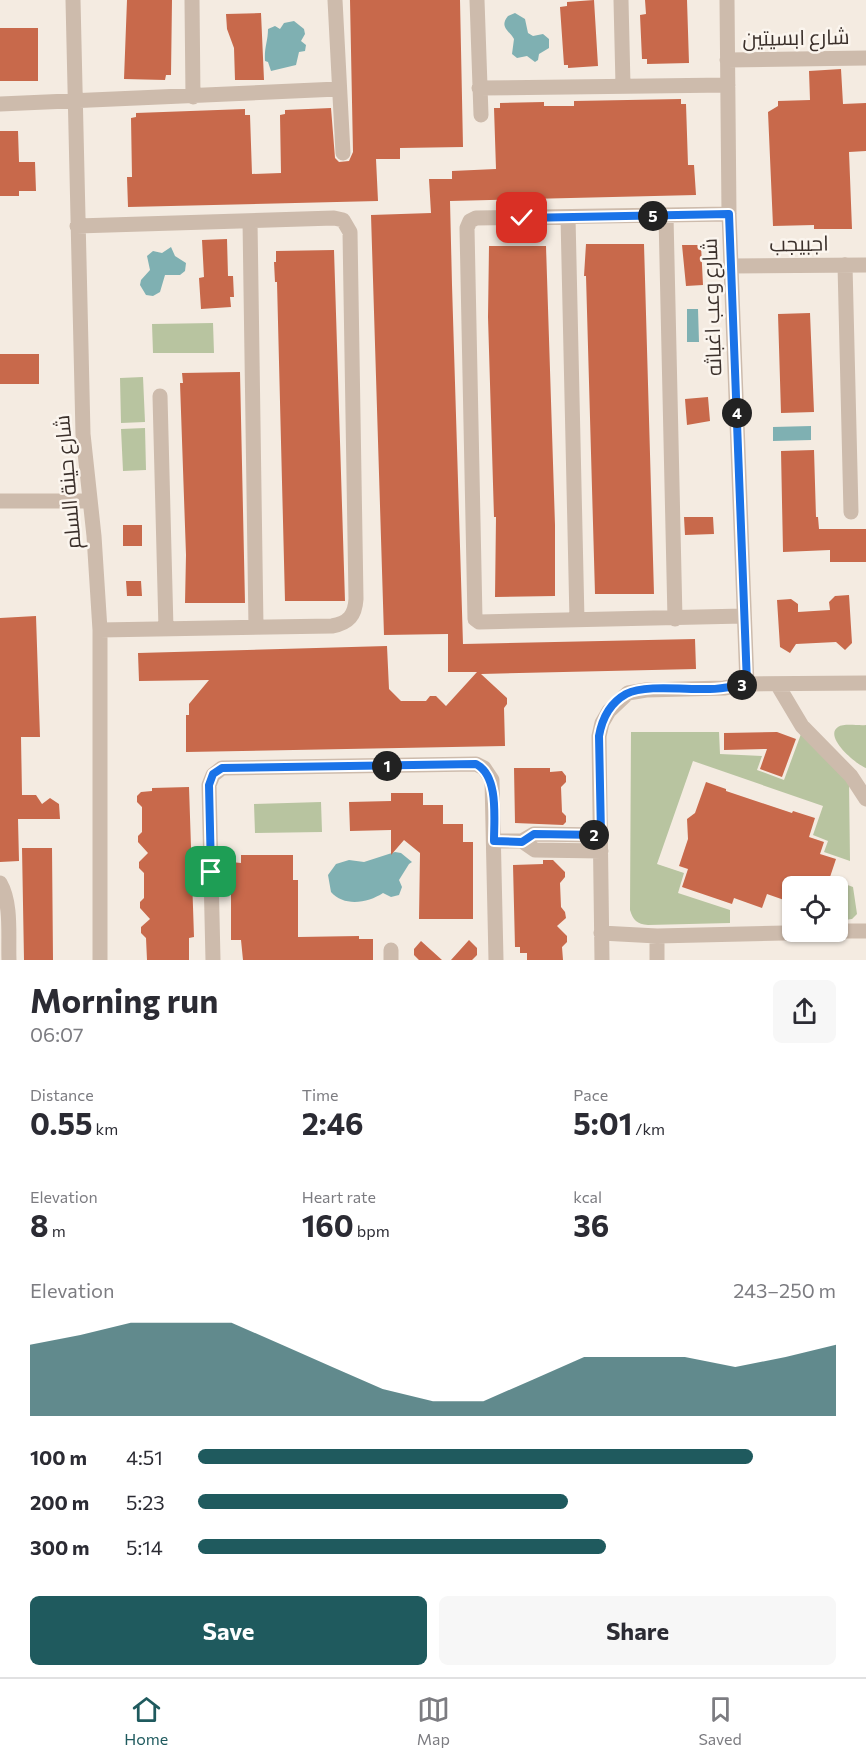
<!DOCTYPE html>
<html lang="en">
<head>
<meta charset="utf-8">
<style>
  :root { --surface:#fff; --page:#f7f7f7; --text:#2b2b33; --muted:#7c7c81; --line:#e1e1e2; --accent:#1f5a5e }
  body { margin:0; font-family:Commissioner,Cairo,sans-serif; background:var(--page); color:var(--text); height:100vh; display:flex; flex-direction:column; font-size:22px; white-space:nowrap }
  * { box-sizing:border-box; margin:0 }
  p { font-size:20px; color:var(--muted) }
  .icon { flex:none; width:33px; height:33px; fill:none; stroke:currentColor; stroke-width:2; stroke-linecap:round; stroke-linejoin:round }
  .map { position:relative; height:960px; overflow:hidden }
  .side { display:flex; flex-direction:column; background:var(--surface); flex:1 }
  .side>* { flex:none }
  .controls { position:absolute; left:782px; top:876px; display:grid; gap:12px }
  .controls a { display:grid; place-items:center; width:66px; height:66px; border-radius:9px; background:var(--surface); box-shadow:0 2px 4px #0004; font-size:30px }
  .pin { position:absolute; display:grid; place-items:center; width:51px; height:51px; color:#fff; margin:-26px; border-radius:12px; box-shadow:0 3px 9px #0006 }
  .km { position:absolute; width:30px; height:30px; margin:-15px; border-radius:50%; background:#222; color:#fff; font-size:16px; line-height:30px; text-align:center }
  .round { display:grid; place-items:center; flex:none; width:63px; height:63px; border-radius:9px; background:var(--page) }
  .overview { display:flex; align-items:center; justify-content:space-between; height:102px; padding:0 30px }
  h1 { font-size:33px; font-weight:700; line-height:45px }
  .metrics { display:grid; grid-template-columns:repeat(3,1fr); gap:9px; height:102px; padding:6px 30px }
  .metrics div { display:grid; align-content:center }
  .metrics b { font-size:30px; font-weight:700 }
  .metrics small { font-size:16px; font-weight:400 }
  .metrics p { font-size:16px }
  .chart { height:168px; padding:12px 30px }
  .chart p { display:flex; justify-content:space-between }
  .chart svg { width:100%; height:108px; margin-top:6px; fill:var(--accent); opacity:.7 }
  .cta { display:flex; gap:12px; margin-top:auto; padding:12px 30px }
  .cta a { flex:1; height:69px; border-radius:9px; background:var(--accent); color:#fff; font-size:24px; font-weight:700; line-height:69px; text-align:center }
  .cta a+a { background:var(--page); color:var(--text) }
  ul { padding:0 30px; list-style:none; font-size:20px }
  li { display:grid; grid-template-columns:96px 72px 1fr; align-items:center; height:45px }
  li i { height:15px; border-radius:8px; background:var(--accent) }
  .tab-bar { display:flex; justify-content:space-around; align-items:center; height:84px; border-top:2px solid var(--line); background:var(--surface); font-size:16px; color:var(--muted) }
  .tab-bar a { display:grid; justify-items:center; gap:3px }
  .tab-bar .selected { color:var(--accent) }
  .map>svg:first-child { display:block }
  .green { fill:#b8c4a0 }
  .water { fill:#7fb0b2 }
  .building { fill:#c8694b }
  .lines { fill:none; stroke-linecap:round; stroke-linejoin:round }
  .minor { stroke:#cdbbac; stroke-width:15 }
  .route-casing { stroke:#fff; stroke-width:12 }
  .route { stroke:#1a73e8; stroke-width:8 }
  .labels { text-anchor:middle; stroke-width:5; stroke-linejoin:round; paint-order:stroke }
  .street-label { font-size:21px; fill:#3b302b; stroke:#fbf5ee }
</style>
</head>
<body>
<div class="map">
<svg width="866" height="960" viewBox="0 0 866 960">
  <rect width="100%" height="100%" fill="#f4ebe1"/>
  <path class="green" d="M213,323L214,353H153L152,324Z
    M143,377L145,422L121,423L120,378Z
    M145,428L146,470L123,471L121,429Z
    M866,725V768C857,765 823,737 838,727C844,723 859,726 866,725Z
    M631,732H719L720,754L762,756L757,770L784,780L801,734L849,782L850,861L824,852L828,841L813,835L823,806L693,761L657,864L684,873L678,893L730,910V923L648,925C637,924 633,920 630,910Z
    M321,802L322,832L255,833L254,804Z
    M831,879L853,887L857,914L852,919L837,921V886H812L814,880L828,885Z"/>
  <path class="water" d="M515,13L525,19L528,33L533,36L543,34L549,39V48L539,54L538,60L535,62L527,56L517,58L512,54L514,39C509,30 499,27 508,16Z
    M294,21L304,29L305,34L301,41L306,45L305,51L299,52L296,65L271,71L268,62L265,61C264,48 268,41 268,29L275,26L280,29L284,23Z
    M171,247L175,256L186,263L185,271L180,275H165L160,292L153,296L146,295L140,285L141,280L150,270L147,256L153,251L162,253Z
    M687,309H698L699,342H687Z
    M811,426V440L773,441V427Z
    M395,852L401,853L412,862L409,864L399,880L402,887L399,895L391,897L383,893C368,903 344,907 331,892L328,875L336,864L349,860L364,862Z"/>
  <path class="building" d="M127,0H172L171,75H166L165,80L124,79Z
    M350,0H460L463,147L400,148V159H376L378,201L128,207L127,177H132L131,118L136,117V113L245,109V115H250L252,174L281,173L280,115L285,114V110L331,108L335,158L339,162L349,161L353,152Z
    M594,0L598,66L568,68V65H564L560,7L567,6V2Z
    M645,0H687L689,63L647,64V59H642L640,15L646,14Z
    M261,13L264,80H235L234,48L227,29L226,14Z
    M0,28H38V81H0Z
    M841,69L843,104L866,103V151L849,152L852,229H814V225L773,226L768,112L778,106V101L810,100L809,71Z
    M681,99V104H686L688,165H694L696,195L450,201L452,285L463,644L695,639L696,669L481,674L507,698V704L504,708L505,746L186,752V715H189V704L209,680L139,681L138,653L387,646L389,689L401,701H426L430,696H436L446,706L477,672H448V634L384,635L371,215L431,213L429,179H452V171L496,169L494,108H500V103L544,102V106H574V101Z
    M0,131H18L19,162H35L36,191H19V196H0Z
    M227,239L228,276H233L234,297H230L231,307L201,309L199,278L204,277L202,240Z
    M586,244H644L654,594H595L586,276H584Z
    M682,245H701L703,285L686,286Z
    M489,246H546L555,525V596L495,597L496,517H494L488,317Z
    M334,250L345,601H285L277,282H275L274,262H276V251Z
    M810,313L814,412L781,413L778,314Z
    M0,354H39V384H0Z
    M240,372L245,603H185L186,555L180,383H183L182,373Z
    M708,397L710,421L687,425L685,399Z
    M814,450L816,517H818L819,529H866V562H830V550L783,552L781,451Z
    M684,517H713L714,534L685,535Z
    M123,525H142V546H123Z
    M126,581H141L142,596H127Z
    M849,595L852,643L845,650L836,642L796,644L790,653L780,647L777,600L791,599L798,604V612L830,610L829,602L835,596Z
    M36,616L40,737H21L22,795H36L42,804L50,798L59,804L60,819H18L19,861L0,862V618Z
    M777,732L796,739L782,777L760,769L767,749L724,750V733Z
    M514,768H550V772L562,771L566,776V782L561,787L562,812L566,816V822L563,825L515,823Z
    M706,782L726,789V791L792,813L793,811L815,818L809,837L824,842L820,854L836,859L828,883L813,877L809,886H792L787,901L767,894L762,908L734,898L732,904L682,887L688,869L679,866L688,839L687,819L695,813Z
    M189,787L194,937L189,938V960H147L146,938L141,933V927L150,919L140,908V902L144,898V873L139,868V862L148,853L138,842V836L142,832V807L137,802V796L141,792L152,791V788Z
    M391,793H423V805H443V824H463V842H473V919H419L420,853L404,840L391,855V830L350,831L349,802L391,801Z
    M22,848H52L53,960H24Z
    M241,855H293V880H298V937L359,936V939H373V960H243L241,940H231V862L241,863Z
    M543,860H553L565,872V877L560,883L561,907L565,912L566,918L557,926L567,936V942L562,947L563,960H527V953H520V947H515L513,865L543,864Z
    M469,940L477,948V955L472,960H451Z
    M421,941L442,960H419L414,955V949Z"/>
  <g class="lines">
    <path class="minor" d="M73,0L83,434L94,536L100,630V960
      M192,0L193,97
      M335,0L343,153
      M477,0L481,115
      M621,0L623,85
      M727,0L729,214L747,684
      M727,60L866,58
      M479,88L728,85
      M0,104L338,89
      M729,214L476,218L470,221L467,228L475,619L479,622L744,616
      M666,216L675,619
      M568,217L577,620
      M250,221L256,627
      M77,226L334,218L343,220L350,232L356,599C355,615 349,623 332,626L100,630
      M845,265L851,512
      M732,266L866,265
      M160,396L166,629
      M0,501H89
      M777,684L802,726L851,776L866,799
      M494,841H522L534,834L601,835
      M522,841L535,850L601,851
      M0,883C12,904 8,936 9,960
      M837,931H866
      M601,933L657,936L829,932
      M657,936V960
      M391,950V960
      M213,960L209,785L213,775L222,768L476,764L484,768L492,780L496,960
      M602,960L599,736L602,723L609,711L628,693L646,690L724,688L747,684L866,683"/>
  </g>
  <g class="lines">
    <defs>
      <path id="route" d="M211,872L209,785L213,774L222,768L476,764C499,776 494,818 494,841L522,842L534,834L601,835L599,736C602,719 610,703 626,694C645,684 687,690 710,689C722,689 734,686 747,684L729,214L522,218"/>
    </defs>
    <use href="#route" class="route-casing"/>
    <use href="#route" class="route"/>
  </g>
  <g class="labels">
    <g class="street-label">
      <text transform="translate(796 38) rotate(-1)" y="7">شارع ابسيتين</text>
      <text transform="translate(799 244) rotate(-1)" y="7">اجبيجب</text>
      <text transform="translate(712 307) rotate(-92)" y="7">شارع وعب اغباثه</text>
      <text transform="translate(68 482) rotate(-95)" y="7">شارع حينة السلم</text>
    </g>
  </g>
</svg>
<div class="controls">
<a><svg class="icon" aria-label="locate" viewBox="0 0 24 24"><circle cx="12" cy="12" r="6"/><path d="M12 2v4M12 18v4M2 12h4M18 12h4"/></svg></a>
</div>
<div class="pin" style="left:211px;top:872px;background:#1e9e55"><svg class="icon" aria-label="arrive" viewBox="0 0 24 24"><path d="M6 21V4h12l-3 4 3 4H6"/></svg></div>
<div class="pin" style="left:522px;top:218px;background:#d93025"><svg class="icon" aria-label="check" viewBox="0 0 24 24"><path d="M5 12l5 5 9-10"/></svg></div>
<b class="km" style="left:387px;top:766px">1</b>
<b class="km" style="left:594px;top:835px">2</b>
<b class="km" style="left:742px;top:685px">3</b>
<b class="km" style="left:737px;top:413px">4</b>
<b class="km" style="left:653px;top:216px">5</b>
</div>
<section class="side">
<div class="overview"><div><h1>Morning run</h1><p>06:07</p></div><a class="round"><svg class="icon" aria-label="share" viewBox="0 0 24 24"><path d="M12 15V3M7 8l5-5 5 5M5 13v7h14v-7"/></svg></a></div>
<div class="metrics">
<div><p>Distance</p><b>0.55<small> km</small></b></div>
<div><p>Time</p><b>2:46</b></div>
<div><p>Pace</p><b>5:01<small> /km</small></b></div>
</div>
<div class="metrics">
<div><p>Elevation</p><b>8<small> m</small></b></div>
<div><p>Heart rate</p><b>160<small> bpm</small></b></div>
<div><p>kcal</p><b>36</b></div>
</div>
<div class="chart"><p><span>Elevation</span>243–250 m</p>
<svg viewBox="0 0 160 44" preserveAspectRatio="none"><path d="M0 44V15L10 11L20 6L30 6L40 6L50 15L60 24L70 33L80 38L90 38L100 29L110 20L120 20L130 20L140 24L150 20L160 15V44z"/></svg>
</div>
<ul>
<li><b>100 m</b>4:51<i style="width:87%"></i></li>
<li><b>200 m</b>5:23<i style="width:58%"></i></li>
<li><b>300 m</b>5:14<i style="width:64%"></i></li>
</ul>
<div class="cta"><a>Save</a><a>Share</a></div>
</section>
<nav class="tab-bar">
<a class="selected"><svg class="icon" aria-label="home" viewBox="0 0 24 24"><path d="M3 11l9-7 9 7M6 9v11h12V9"/></svg>Home</a>
<a><svg class="icon" aria-label="map" viewBox="0 0 24 24"><path d="M3 6l6-2 6 2 6-2v14l-6 2-6-2-6 2zM9 4v14M15 6v14"/></svg>Map</a>
<a><svg class="icon" aria-label="saved" viewBox="0 0 24 24"><path d="M7 4h10v16l-5-4-5 4z"/></svg>Saved</a>
</nav>
</body>
</html>
